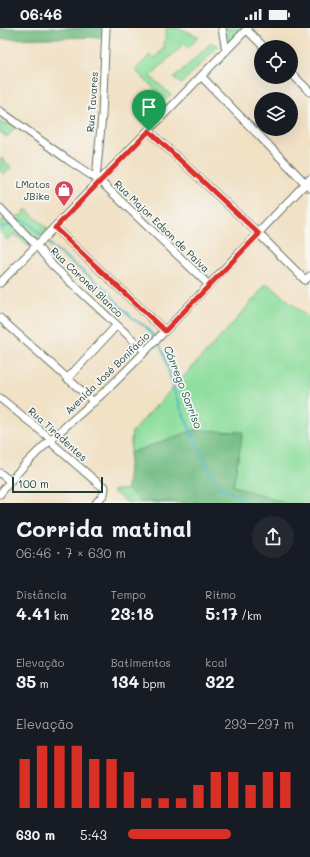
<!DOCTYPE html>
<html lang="pt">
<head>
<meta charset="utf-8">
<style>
  :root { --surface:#171b24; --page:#242831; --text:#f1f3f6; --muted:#9ea1a6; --accent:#d93025 }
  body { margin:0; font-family:Mali,sans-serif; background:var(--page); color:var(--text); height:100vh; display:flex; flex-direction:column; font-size:15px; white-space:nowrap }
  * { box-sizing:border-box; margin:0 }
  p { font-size:13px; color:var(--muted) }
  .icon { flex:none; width:22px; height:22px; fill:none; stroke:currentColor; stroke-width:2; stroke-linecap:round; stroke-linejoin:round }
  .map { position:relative; height:475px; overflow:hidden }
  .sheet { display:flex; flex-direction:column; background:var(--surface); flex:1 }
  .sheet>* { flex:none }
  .buttons { position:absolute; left:254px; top:12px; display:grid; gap:8px }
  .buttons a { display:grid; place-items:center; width:44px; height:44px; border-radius:50%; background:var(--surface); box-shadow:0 4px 16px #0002; font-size:20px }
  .scale { position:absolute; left:12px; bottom:10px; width:91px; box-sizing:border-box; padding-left:4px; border:2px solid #1f3d34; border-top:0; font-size:11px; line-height:14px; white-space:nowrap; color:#1f3d34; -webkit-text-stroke:3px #f6f6f2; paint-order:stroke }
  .pin { position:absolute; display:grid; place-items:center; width:34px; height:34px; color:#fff; margin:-41px -17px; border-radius:50% 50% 50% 0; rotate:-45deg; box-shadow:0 0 4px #0007 }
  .pin .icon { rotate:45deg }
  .round { display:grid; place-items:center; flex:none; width:42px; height:42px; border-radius:21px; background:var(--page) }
  .summary { display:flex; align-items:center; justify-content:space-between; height:68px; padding:0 16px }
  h1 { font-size:22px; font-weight:700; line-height:30px }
  .metrics { display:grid; grid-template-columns:repeat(3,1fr); gap:6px; height:68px; padding:4px 16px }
  .metrics div { display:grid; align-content:center }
  .metrics b { font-size:17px; font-weight:700 }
  .metrics small { font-size:11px; font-weight:400 }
  .metrics p { font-size:11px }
  .chart { height:112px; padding:8px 16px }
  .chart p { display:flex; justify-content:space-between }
  .chart svg { width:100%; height:72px; margin-top:4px; stroke:var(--accent); stroke-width:6 }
  ul { padding:0 16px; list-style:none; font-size:13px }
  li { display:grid; grid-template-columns:64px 48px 1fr; align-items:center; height:30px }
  li i { height:10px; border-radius:5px; background:var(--accent) }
  .status { display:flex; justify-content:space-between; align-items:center; height:28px; padding:0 20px; background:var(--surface); direction:ltr }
  .status svg { height:11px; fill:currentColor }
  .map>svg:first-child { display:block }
  .green { fill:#8fde9d; stroke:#578e68 }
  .forest { fill:#73bd84; stroke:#497d5c }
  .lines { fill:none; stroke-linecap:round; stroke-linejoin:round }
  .stream { stroke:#49b7c3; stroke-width:2 }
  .minor-casing { stroke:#687667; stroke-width:9 }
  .minor { stroke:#fff; stroke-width:7 }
  .route-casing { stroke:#fff; stroke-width:8 }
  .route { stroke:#d93025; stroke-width:5 }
  .labels { text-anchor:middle; stroke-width:3.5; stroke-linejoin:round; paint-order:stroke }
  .street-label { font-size:10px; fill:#1f3d34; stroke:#f6f6f2 }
  .poi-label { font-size:10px; fill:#1f3d34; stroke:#f6f6f2; text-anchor:end }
  .water-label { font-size:11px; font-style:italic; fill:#2a5c58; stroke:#f6f6f2 }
</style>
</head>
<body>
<div class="status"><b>06:46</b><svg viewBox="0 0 49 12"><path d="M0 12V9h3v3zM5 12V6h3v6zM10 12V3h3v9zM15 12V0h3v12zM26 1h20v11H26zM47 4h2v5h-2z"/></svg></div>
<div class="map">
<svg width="310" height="475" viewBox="0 0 310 475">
  <rect width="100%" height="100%" fill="#f6f6f2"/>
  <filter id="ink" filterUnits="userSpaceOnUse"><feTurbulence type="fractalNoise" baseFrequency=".025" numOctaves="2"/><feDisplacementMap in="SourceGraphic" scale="8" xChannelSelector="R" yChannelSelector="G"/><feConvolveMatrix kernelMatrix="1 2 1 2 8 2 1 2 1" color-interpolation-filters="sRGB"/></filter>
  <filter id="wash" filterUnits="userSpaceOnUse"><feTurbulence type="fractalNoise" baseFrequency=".012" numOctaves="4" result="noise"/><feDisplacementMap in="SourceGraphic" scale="16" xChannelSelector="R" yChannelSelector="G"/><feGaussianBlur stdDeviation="0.9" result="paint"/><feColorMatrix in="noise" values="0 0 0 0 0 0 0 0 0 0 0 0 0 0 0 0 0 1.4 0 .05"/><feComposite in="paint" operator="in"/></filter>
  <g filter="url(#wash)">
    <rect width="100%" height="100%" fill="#f1e1c5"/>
    <path class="green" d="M166,0H180L199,9L188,20L184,16L150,48L171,67L166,72L135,42L150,27L154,31L164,20Z
      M225,0H244L229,15Z
      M211,15L219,18L181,56L174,50Z
      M0,93L5,97L9,94L15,100L7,109L0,104Z
      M1,130L11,139L4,147L0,143Z
      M26,181L48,201L38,210L35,211L22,198L15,197L13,200H15L31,215L28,218L14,206L8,212L0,204V193L22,187Z
      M267,255L310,291V475H284L233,458L242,405L130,425L132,404L237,291Z
      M127,461L139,473L177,474L176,475H128L112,463Z"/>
    <path class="forest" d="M0,0H102L104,9L0,11Z
      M194,402L243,404L233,458L284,475H176V474L139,473L127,461L130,425Z"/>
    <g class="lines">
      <path class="stream" d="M16,194L23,193L30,196L55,222L106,261L122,280L136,293L145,298L155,310
        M0,200L12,196
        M158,314L164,326L176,369L186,392L212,448L218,458L234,466L244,475"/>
    </g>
  </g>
  <g filter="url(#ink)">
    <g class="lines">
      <defs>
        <path id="minor" d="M222,0L226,23
          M247,2L264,19
          M291,45L310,64
          M201,48L310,160
          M0,83L68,132L100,153L209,257
          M149,103L259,206L305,252L310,248
          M96,150L102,88L106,0
          M0,180L37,218L53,238L145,323
          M55,200L165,303
          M0,255L248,0
          M0,290L94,374
          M67,351L117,297
          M0,370L51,411L54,417L100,457L105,459L104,466L96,475
          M0,445L10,453
          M0,466C33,422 78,390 117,352C183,286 245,218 310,151"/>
      </defs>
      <use href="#minor" class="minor-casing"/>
      <use href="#minor" class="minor"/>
    </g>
  </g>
  <g class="lines" filter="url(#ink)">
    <defs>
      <path id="route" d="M149,103L259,206L165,303L55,200Z"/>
    </defs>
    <use href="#route" class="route-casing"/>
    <use href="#route" class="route"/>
  </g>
  <defs>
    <symbol id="shop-pin" viewBox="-11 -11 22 30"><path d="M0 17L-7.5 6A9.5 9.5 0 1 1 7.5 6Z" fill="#d1495b" stroke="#f6f6f2"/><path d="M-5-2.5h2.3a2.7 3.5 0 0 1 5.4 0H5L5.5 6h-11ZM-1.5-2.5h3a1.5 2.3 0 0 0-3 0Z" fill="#fff"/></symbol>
  </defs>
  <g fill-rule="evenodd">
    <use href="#shop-pin" x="53" y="151" width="22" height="30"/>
  </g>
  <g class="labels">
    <g class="street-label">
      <text transform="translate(92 74) rotate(-86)" y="4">Rua Tavares</text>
      <text transform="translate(162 198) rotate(44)" y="4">Rua Major Edson de Paiva</text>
      <text transform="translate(87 254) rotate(44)" y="4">Rua Coronel Blanco</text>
      <text transform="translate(107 345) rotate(-44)" y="4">Avenida José Bonifácio</text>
      <text transform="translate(58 406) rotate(42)" y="4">Rua Tiradentes</text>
    </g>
    <g class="poi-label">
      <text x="50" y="160">LMotos<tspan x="50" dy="12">JBike</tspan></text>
    </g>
    <g class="water-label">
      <text transform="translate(183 359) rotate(69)" y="4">Córrego Sorriso</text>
    </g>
  </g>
</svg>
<div class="buttons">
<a><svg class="icon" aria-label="locate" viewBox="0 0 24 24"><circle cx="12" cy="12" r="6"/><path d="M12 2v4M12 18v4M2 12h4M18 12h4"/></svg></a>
<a><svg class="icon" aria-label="layers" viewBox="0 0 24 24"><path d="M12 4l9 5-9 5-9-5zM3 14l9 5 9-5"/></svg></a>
</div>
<div class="scale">100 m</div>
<div class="pin" style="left:149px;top:103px;background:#1e9e55"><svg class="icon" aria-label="arrive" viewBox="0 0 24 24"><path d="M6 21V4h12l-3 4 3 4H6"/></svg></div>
</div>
<section class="sheet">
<div class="summary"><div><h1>Corrida matinal</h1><p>06:46 · 7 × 630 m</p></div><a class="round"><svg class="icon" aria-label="share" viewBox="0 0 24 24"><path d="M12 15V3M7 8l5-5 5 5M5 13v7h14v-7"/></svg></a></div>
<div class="metrics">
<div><p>Distância</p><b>4.41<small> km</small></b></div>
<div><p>Tempo</p><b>23:18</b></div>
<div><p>Ritmo</p><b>5:17<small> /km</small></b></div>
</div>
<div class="metrics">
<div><p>Elevação</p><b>35<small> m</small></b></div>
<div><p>Batimentos</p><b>134<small> bpm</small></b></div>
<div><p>kcal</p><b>322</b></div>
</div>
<div class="chart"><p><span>Elevação</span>293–297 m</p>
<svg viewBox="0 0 160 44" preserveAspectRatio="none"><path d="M5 44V14M15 44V6M25 44V6M35 44V6M45 44V14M55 44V14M65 44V22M75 44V38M85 44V38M95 44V38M105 44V30M115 44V22M125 44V22M135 44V30M145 44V22M155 44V22"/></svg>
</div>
<ul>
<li><b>630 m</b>5:43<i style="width:62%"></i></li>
</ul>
</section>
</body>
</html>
